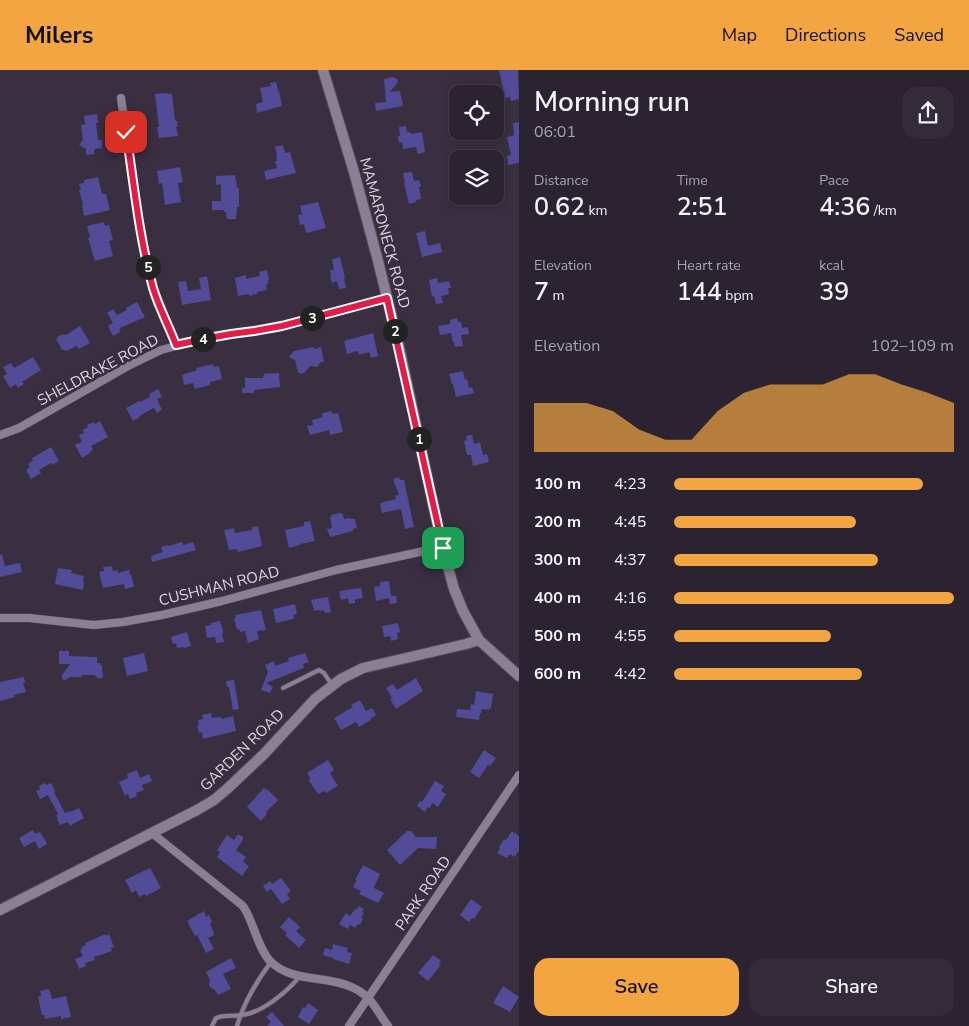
<!DOCTYPE html>
<html lang="en">
<head>
<meta charset="utf-8">
<style>
  :root { --surface:#2b2331; --page:#332b39; --text:#f1f3f6; --muted:#a6a4ab; --line:#47404d; --accent:#f2a541 }
  body { margin:0; font-family:"Nunito Sans",sans-serif; background:var(--page); color:var(--text); height:100vh; display:flex; flex-direction:column; font-size:19px; white-space:nowrap }
  * { box-sizing:border-box; margin:0 }
  p { font-size:16px; color:var(--muted) }
  .icon { flex:none; width:28px; height:28px; fill:none; stroke:currentColor; stroke-width:2; stroke-linecap:round; stroke-linejoin:round }
  .map { position:relative; flex:1; overflow:hidden }
  .side { display:flex; flex-direction:column; background:var(--surface); width:450px }
  .side>* { flex:none }
  .tools { position:absolute; left:449px; top:15px; display:grid; gap:10px }
  .tools a { display:grid; place-items:center; width:55px; height:55px; border-radius:10px; background:var(--surface); box-shadow:0 2px 8px #0003,0 0 0 1px var(--line); font-size:25px }
  .pin { position:absolute; display:grid; place-items:center; width:42px; height:42px; color:#fff; margin:-21px; border-radius:10px; box-shadow:0 2px 8px #0006 }
  .km { position:absolute; width:25px; height:25px; margin:-12px; border-radius:50%; background:#222; color:#fff; font-size:14px; line-height:25px; text-align:center }
  .round { display:grid; place-items:center; flex:none; width:52px; height:52px; border-radius:15px; background:var(--page) }
  .summary { display:flex; align-items:center; justify-content:space-between; height:85px; padding:0 15px }
  h1 { font-size:28px; font-weight:600; line-height:38px }
  .stats { display:grid; grid-template-columns:repeat(3,1fr); gap:8px; height:85px; padding:5px 15px }
  .stats div { display:grid; align-content:center }
  .stats b { font-size:25px; font-weight:600 }
  .stats small { font-size:14px; font-weight:400 }
  .stats p { font-size:14px }
  .chart { height:140px; padding:10px 15px }
  .chart p { display:flex; justify-content:space-between }
  .chart svg { width:100%; height:90px; margin-top:5px; fill:var(--accent); opacity:.7 }
  .cta { display:flex; gap:10px; margin-top:auto; padding:10px 15px }
  .cta a { flex:1; height:58px; border-radius:15px; background:var(--accent); color:#111; font-size:20px; font-weight:600; line-height:58px; text-align:center }
  .cta a+a { background:var(--page); color:var(--text) }
  ul { padding:0 15px; list-style:none; font-size:16px }
  li { display:grid; grid-template-columns:80px 60px 1fr; align-items:center; height:38px }
  li i { height:12px; border-radius:6px; background:var(--accent) }
  header { display:flex; align-items:center; gap:30px; box-sizing:border-box; height:70px; padding:0 25px; background:var(--accent); color:#111 }
  header strong { font-size:24px }
  nav { display:flex; gap:28px; margin-inline-start:auto; font-size:18px }
  main { display:flex; flex:1; min-height:0 }
  .map>svg:first-child { display:block }
  .building { fill:#514b98 }
  .lines { fill:none; stroke-linecap:round; stroke-linejoin:round }
  .service-casing { stroke:#554d5b; stroke-width:5.5 }
  .minor-casing { stroke:#554d5b; stroke-width:9 }
  .tertiary-casing { stroke:#554d5b; stroke-width:12 }
  .service { stroke:#8a7f94; stroke-width:4 }
  .minor { stroke:#8a7f94; stroke-width:8 }
  .tertiary { stroke:#8a7f94; stroke-width:10 }
  .route-casing { stroke:#fff; stroke-width:10 }
  .route { stroke:#e11d48; stroke-width:6 }
  .labels { text-anchor:middle; stroke-width:5; stroke-linejoin:round; paint-order:stroke }
  .street-label { font-size:15px; fill:#ddd7e2; stroke:#392f41 }
</style>
</head>
<body>
<header>
<strong>Milers</strong>
<nav><a>Map</a><a>Directions</a><a>Saved</a></nav>
</header>
<main>
<div class="map">
<svg width="519" height="956" viewBox="0 0 519 956">
  <rect width="100%" height="100%" fill="#392f41"/>
  <path class="building" d="M499,0H518L519,29L511,31L510,27L505,28Z
    M394,7L397,9L398,12L390,22L400,21L403,36L376,41L375,33L386,32L384,9Z
    M276,12L278,21H279L282,36L257,43L256,34L263,32L260,18L271,16L270,13Z
    M167,23L168,24H172L175,50L178,52L177,54L178,55L176,57L178,66L159,68L157,57H159L155,24Z
    M97,44L98,53H96L98,70H102V78L94,79V84L86,85V79L79,75L83,70L81,55L85,54L84,46Z
    M519,52V93L508,95L507,86L511,85L507,67L512,66L514,65L513,53Z
    M406,56L407,62H410L411,64L422,62L425,82L418,84L416,77L403,79L402,72L399,73L398,66H400L399,57Z
    M283,75L285,83L290,82L296,103L266,110L264,101L277,98L275,91H277L276,85H277L275,77Z
    M180,97L183,112L178,113L181,132L165,135L162,113L159,114L157,101Z
    M412,102L414,111L419,110L421,117H419L421,129L416,130V132L409,134L404,113H405L403,103Z
    M235,105L237,118H239V137H237L236,149H227L226,142H224V140H212V131H221V114L216,115V106Z
    M98,107L102,124H106L110,140L84,146L82,135H83L79,120H81L79,114L84,113V110Z
    M318,132L326,158L306,163L304,154L300,155L298,145L302,144L300,136Z
    M104,152L105,156L109,155L113,170L109,171L113,186L95,191L88,168L90,167L87,156Z
    M425,161L428,176L440,173L442,182L422,187L416,163Z
    M340,187L345,208L344,209L346,218L339,219L337,211L332,213L330,205H331L330,200H334L332,189Z
    M267,200L269,210L268,211V214L266,215L267,220L257,222V224L249,226V224L238,226L235,208L246,205V209L260,206L259,202Z
    M207,206L211,230L182,235L178,212L186,211L188,221L201,219L199,208Z
    M437,208L438,213L449,211L451,218H448L449,224L441,226L443,233L436,234L434,226L432,227L429,210Z
    M137,232L145,247L120,258L121,259L119,260L120,262L113,266L108,256L113,253L107,243L113,239L117,245L127,240L126,238Z
    M457,248L458,252H461L462,258L468,257L469,264L461,265L463,276L455,277L454,272H453L451,263L440,265L438,256L450,254V250Z
    M80,256L90,273L79,279L77,276L66,281L65,280H62L56,269L58,268L57,267L63,264L64,265H66Z
    M373,263L378,286L371,288L369,282L359,285L358,281L347,284L344,271Z
    M314,277V279L321,277L324,292H321L317,297L310,296L304,303L301,304L298,302L295,290L289,287L294,281Z
    M33,287L41,300L22,312L24,314L18,318L16,314L10,318L3,306L7,304L3,297L11,293L14,298Z
    M213,294L214,297L219,296L222,309L210,312V315L195,319L193,313L184,315L182,305L197,300L196,298Z
    M463,301L465,310L467,309L469,318L472,317L474,323L456,327L453,314H452L449,304Z
    M279,303L280,317L254,320V323H242V318H245V308H263L264,304Z
    M158,319L162,327L157,329L162,340L157,343L154,338L139,346L140,347L133,351L126,338L139,331L140,332L150,327L149,324Z
    M332,341V344L338,343L343,362L330,365L329,360L310,365L307,356L313,355L312,350L323,347L322,343Z
    M100,351L108,367L91,376L93,380L90,382V383L82,388L75,375L82,372L79,365L84,363L83,360L88,357L87,355L94,352L95,354Z
    M472,365L474,374L480,372L483,385L487,384L489,392L473,396L471,385H467L464,371L467,370L466,366Z
    M51,377L59,391L52,395L51,393L39,400L41,403L31,409L26,400L30,397L28,394L33,390L32,388Z
    M399,407L400,410H404L414,457L405,459L401,439L382,443L380,433L396,429L395,426L399,425L393,409Z
    M340,443L343,444L344,449L351,448V449H355L357,458L353,459V461L330,467L327,459L332,458L330,447H332L331,445Z
    M310,451L315,471L300,474V475L289,478L285,460L304,456V452Z
    M258,456L262,476L238,482L237,479L229,480L224,460L234,458L235,463L252,460V457Z
    M182,472L183,475L193,472L196,480L152,492L151,486L163,482L161,477L168,475L169,476Z
    M2,484L5,496L20,493L22,502L0,507V485Z
    M112,496L113,501L118,500V503L129,500L130,505L131,504L134,517L125,519L124,514L103,518L99,502L104,501L103,497Z
    M58,498L72,500L71,503L84,506L83,512L84,513L83,520L55,514Z
    M386,511V512L389,511L391,526H396L397,533L390,534L389,528L376,531L374,517L380,516V512Z
    M361,518L363,528L355,529V533L349,534L348,528L341,530L339,521Z
    M328,527L331,542L325,543L324,540L321,541L320,540L314,541L311,530Z
    M295,534L297,544L293,545L294,549L276,553L273,539Z
    M261,540L266,560L257,561L259,569L248,573L245,561L240,562L239,559L237,560L234,548H236L235,545Z
    M220,551L223,560V564H222L224,572L216,573L215,567L207,568L205,556L211,555V553Z
    M398,553L400,562L397,563L398,569L391,571L390,566L384,567L382,556Z
    M187,562L191,576L184,578L183,577L177,578L176,573L173,574L171,567Z
    M59,581H69V586L97,587V593H100V595H102V601L103,604V607L99,609L94,605H82V607H70L66,610H63L62,608V605L70,594H59Z
    M144,583L148,601L127,606L123,588Z
    M305,583L309,592L303,594L304,598L266,613L273,617L270,623L261,620L268,602L265,595L274,591L275,596L289,591L288,588Z
    M24,607L25,613H23L26,622L14,625L15,627L0,631V612Z
    M416,608L423,621L396,639L390,629L392,628L386,618L393,614L397,620Z
    M234,610L239,639L233,640L229,617H227L226,611Z
    M476,621L493,624L491,639L489,638V640L482,639L481,643H480L479,650L456,647L457,639L470,640L471,634L474,635Z
    M360,630L366,641L372,638L376,645L370,649L371,650L359,657L356,652L341,660L334,648L353,637L351,635Z
    M211,643L212,648L221,647V649L233,646L236,661L203,669L202,662L199,663L197,656L199,655L198,650L203,649L202,645Z
    M484,680L496,688L490,696L488,695L479,708L470,702Z
    M328,690L334,700L330,703L338,716L326,723L324,721L318,724L309,711L310,708L307,703Z
    M137,700L140,708L149,704L152,711L142,715L144,720L136,723L137,726L130,729L128,724L125,726L119,712L128,708L127,704Z
    M435,711L444,716L441,721L446,724L438,737L432,733L430,738L428,737L425,742L417,736L420,731L422,732Z
    M45,713L46,715L51,713L55,721L54,722L65,743L70,741V742L79,738L84,748L70,756L68,752L60,755L57,749L58,748L56,746L58,744L48,725L40,729L36,721L40,719L39,716Z
    M264,718L266,720L267,719L278,730L266,742L267,744L261,751L247,737Z
    M33,760L35,764L40,762L47,774L39,779L35,771L24,777L19,768Z
    M407,761H411L416,767H437L436,779L418,778L400,795L387,780Z
    M512,761L519,766V781L514,787L510,784L507,788L497,783L500,778L499,777L504,769L506,770Z
    M227,765L234,770L237,765H240L243,767V770L236,780L246,787L243,792L249,796L242,806L217,787L220,782L217,780Z
    M363,795L380,804L374,818L384,823L378,833L359,824L361,821L353,817L357,810H355Z
    M150,798L161,818L146,826L145,824L139,827L136,820L132,823L125,810Z
    M281,808L291,821L287,824L290,829L282,834L271,819L267,822L263,816L270,811L272,814Z
    M471,829L482,837L474,849L472,848L469,852L460,845Z
    M359,836L364,839L362,842L364,843L361,848L363,849L360,855L358,854L355,858L350,855L348,859L339,854L346,843L350,846L355,839L356,840Z
    M204,841L206,847L209,845L212,852L210,854L214,863V865L208,868L214,879L206,883L197,865L195,866L187,851Z
    M289,847L300,857L296,861L306,870L299,878L285,865L287,863L280,857Z
    M106,864V866L109,864L114,877L111,878L112,881L94,887L95,890L85,893L86,896L79,899L75,889L83,886L80,880L82,879V877L86,875L85,873Z
    M333,874L348,878L347,882L352,883L349,894L333,889V888L323,885L325,878L332,880Z
    M433,885L441,891L439,893L441,894L439,896H440L428,911L418,903Z
    M231,888L236,898L223,904L231,919L218,925L215,920L210,917L209,915L210,910L206,902Z
    M503,916L519,927L510,942L493,933Z
    M49,919L52,929L66,926L71,947L61,949V946L45,949L44,945H42L38,927L41,926L40,921Z
    M308,933L318,940L309,954L298,947L303,937L305,938Z
    M272,942L279,950L284,956H267L271,952L266,947Z"/>
  <g class="lines">
    <defs>
      <path id="service" d="M283,618L319,600L324,603L332,615
        M212,956L216,948C225,944 234,947 243,945C263,942 288,921 300,906
        M237,956C244,932 256,912 271,892"/>
      <path id="minor" d="M121,28C130,90 137,157 153,218C159,238 169,256 176,275
        M0,365L19,358L128,296L161,280L203,269L231,264L254,261L282,255L387,228
        M0,548H29L94,555L123,552L162,545L222,531L336,500L443,477
        M152,763L243,836C254,852 257,877 270,891C295,917 341,901 368,928C376,936 381,947 388,956
        M349,956L519,705"/>
      <path id="tertiary" d="M323,0L354,102L377,187L398,272L442,475L454,519L463,541L479,570L519,606
        M0,840L197,740L214,730L227,719L264,684L315,629L341,609L363,598L466,574L479,570"/>
    </defs>
    <use href="#service" class="service-casing"/>
    <use href="#minor" class="minor-casing"/>
    <use href="#tertiary" class="tertiary-casing"/>
    <use href="#service" class="service"/>
    <use href="#minor" class="minor"/>
    <use href="#tertiary" class="tertiary"/>
  </g>
  <g class="lines">
    <defs>
      <path id="route" d="M126,62C134,114 139,167 153,218C159,238 169,256 176,275L203,269L231,264L254,261L282,256L387,228L443,478"/>
    </defs>
    <use href="#route" class="route-casing"/>
    <use href="#route" class="route"/>
  </g>
  <g class="labels">
    <g class="street-label">
      <text transform="translate(385 163) rotate(75)" y="5">MAMARONECK ROAD</text>
      <text transform="translate(98 300) rotate(-28)" y="5">SHELDRAKE ROAD</text>
      <text transform="translate(219 516) rotate(-14)" y="5">CUSHMAN ROAD</text>
      <text transform="translate(242 680) rotate(-44)" y="5">GARDEN ROAD</text>
      <text transform="translate(423 823) rotate(-56)" y="5">PARK ROAD</text>
    </g>
  </g>
</svg>
<div class="tools">
<a><svg class="icon" aria-label="locate" viewBox="0 0 24 24"><circle cx="12" cy="12" r="6"/><path d="M12 2v4M12 18v4M2 12h4M18 12h4"/></svg></a>
<a><svg class="icon" aria-label="layers" viewBox="0 0 24 24"><path d="M12 4l9 5-9 5-9-5zM3 14l9 5 9-5"/></svg></a>
</div>
<div class="pin" style="left:443px;top:478px;background:#1e9e55"><svg class="icon" aria-label="arrive" viewBox="0 0 24 24"><path d="M6 21V4h12l-3 4 3 4H6"/></svg></div>
<div class="pin" style="left:126px;top:62px;background:#d93025"><svg class="icon" aria-label="check" viewBox="0 0 24 24"><path d="M5 12l5 5 9-10"/></svg></div>
<b class="km" style="left:419px;top:369px">1</b>
<b class="km" style="left:395px;top:261px">2</b>
<b class="km" style="left:312px;top:248px">3</b>
<b class="km" style="left:203px;top:269px">4</b>
<b class="km" style="left:148px;top:197px">5</b>
</div>
<section class="side">
<div class="summary"><div><h1>Morning run</h1><p>06:01</p></div><a class="round"><svg class="icon" aria-label="share" viewBox="0 0 24 24"><path d="M12 15V3M7 8l5-5 5 5M5 13v7h14v-7"/></svg></a></div>
<div class="stats">
<div><p>Distance</p><b>0.62<small> km</small></b></div>
<div><p>Time</p><b>2:51</b></div>
<div><p>Pace</p><b>4:36<small> /km</small></b></div>
</div>
<div class="stats">
<div><p>Elevation</p><b>7<small> m</small></b></div>
<div><p>Heart rate</p><b>144<small> bpm</small></b></div>
<div><p>kcal</p><b>39</b></div>
</div>
<div class="chart"><p><span>Elevation</span>102–109 m</p>
<svg viewBox="0 0 160 44" preserveAspectRatio="none"><path d="M0 44V20L10 20L20 20L30 24L40 33L50 38L60 38L70 24L80 15L90 11L100 11L110 11L120 6L130 6L140 11L150 15L160 20V44z"/></svg>
</div>
<ul>
<li><b>100 m</b>4:23<i style="width:89%"></i></li>
<li><b>200 m</b>4:45<i style="width:65%"></i></li>
<li><b>300 m</b>4:37<i style="width:73%"></i></li>
<li><b>400 m</b>4:16<i style="width:100%"></i></li>
<li><b>500 m</b>4:55<i style="width:56%"></i></li>
<li><b>600 m</b>4:42<i style="width:67%"></i></li>
</ul>
<div class="cta"><a>Save</a><a>Share</a></div>
</section>
</main>
</body>
</html>
